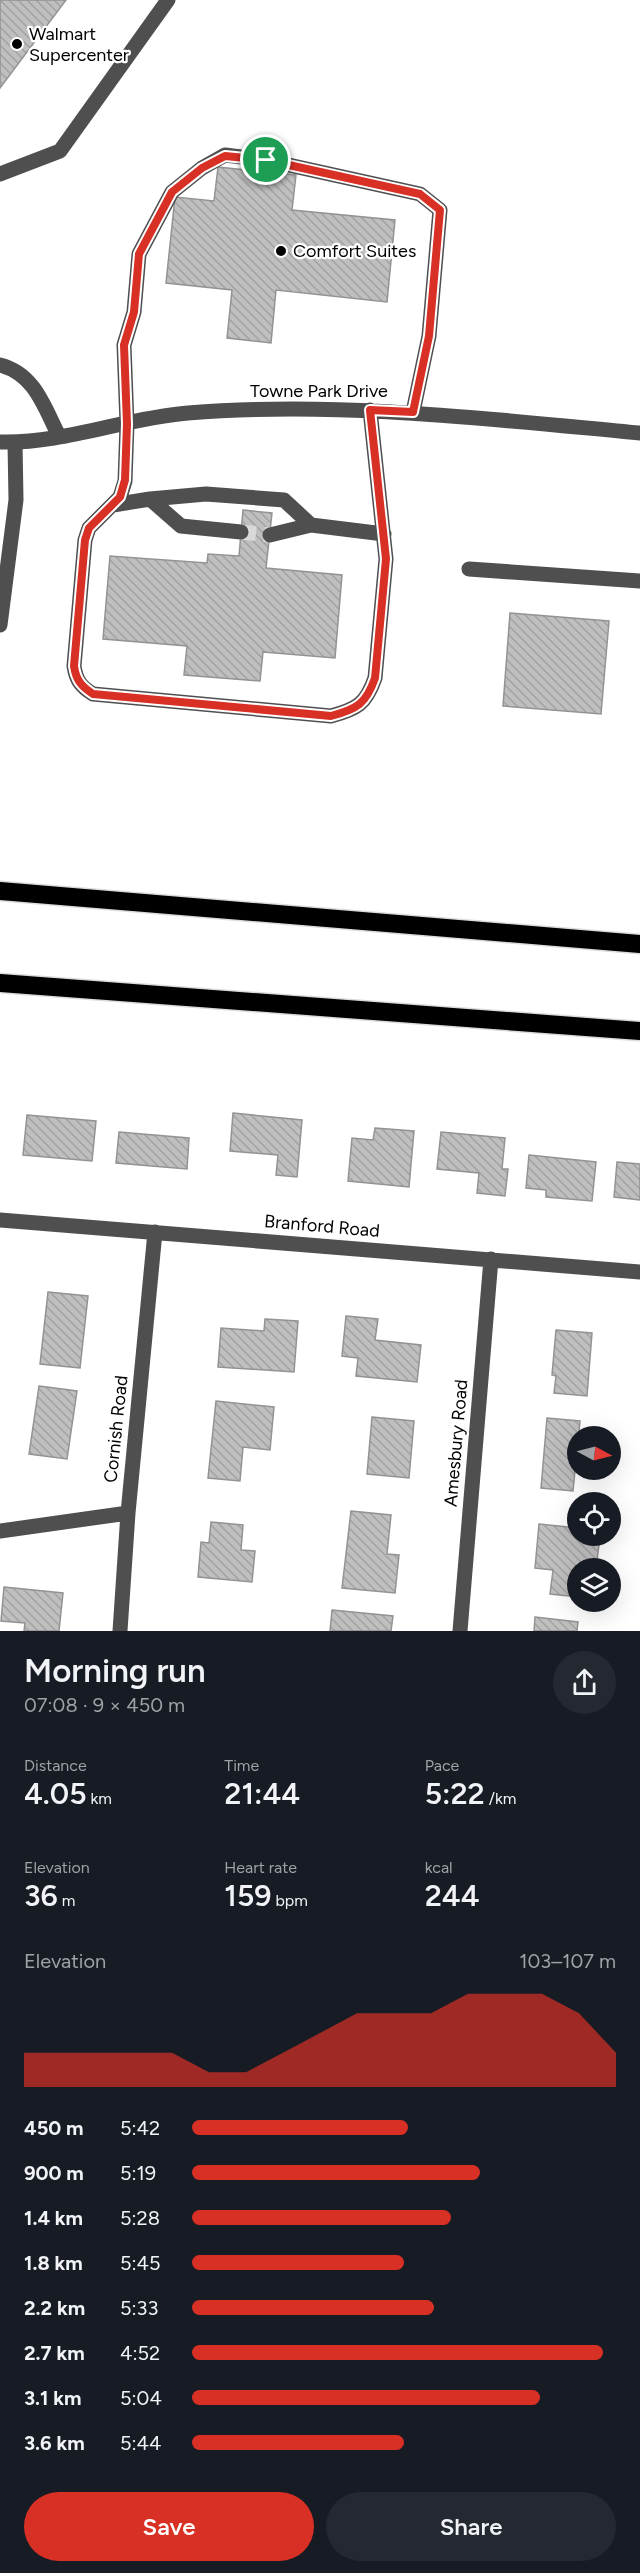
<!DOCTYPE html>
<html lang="en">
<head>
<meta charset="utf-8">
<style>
  :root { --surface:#171b24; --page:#242831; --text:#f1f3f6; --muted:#9ea1a6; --accent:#d93025 }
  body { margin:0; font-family:Figtree,sans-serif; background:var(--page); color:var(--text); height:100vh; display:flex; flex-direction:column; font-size:22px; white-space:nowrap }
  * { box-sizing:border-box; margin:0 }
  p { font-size:20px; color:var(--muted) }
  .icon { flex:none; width:33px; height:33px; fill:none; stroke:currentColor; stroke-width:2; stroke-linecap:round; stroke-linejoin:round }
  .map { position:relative; height:1631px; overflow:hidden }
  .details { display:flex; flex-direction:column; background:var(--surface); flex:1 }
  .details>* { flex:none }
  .needle { width:39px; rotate:97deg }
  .fabs { position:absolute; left:567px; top:1426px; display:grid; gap:12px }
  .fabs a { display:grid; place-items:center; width:54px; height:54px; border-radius:50%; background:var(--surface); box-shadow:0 6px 24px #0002; font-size:30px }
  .pin { position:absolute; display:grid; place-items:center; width:51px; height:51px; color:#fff; margin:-26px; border:3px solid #fff; border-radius:50%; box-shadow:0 2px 6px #0007 }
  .round { display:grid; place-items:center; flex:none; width:63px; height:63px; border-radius:32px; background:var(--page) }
  .overview { display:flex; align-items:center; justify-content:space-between; height:102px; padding:0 24px }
  h1 { font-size:33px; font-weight:600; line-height:45px }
  .figures { display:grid; grid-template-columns:repeat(3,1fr); gap:9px; height:102px; padding:6px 24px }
  .figures div { display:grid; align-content:center }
  .figures b { font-size:30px; font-weight:600 }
  .figures small { font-size:16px; font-weight:400 }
  .figures p { font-size:16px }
  .chart { height:168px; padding:12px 24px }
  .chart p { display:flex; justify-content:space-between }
  .chart svg { width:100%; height:108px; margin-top:6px; fill:var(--accent); opacity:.7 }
  .primary-button { display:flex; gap:12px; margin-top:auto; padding:12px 24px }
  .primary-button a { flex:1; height:69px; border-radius:36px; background:var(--accent); color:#fff; font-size:24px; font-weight:600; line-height:69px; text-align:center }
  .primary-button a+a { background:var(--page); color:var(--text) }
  ul { padding:0 24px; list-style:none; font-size:20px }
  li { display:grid; grid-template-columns:96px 72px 1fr; align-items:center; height:45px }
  li i { height:15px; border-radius:8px; background:var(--accent) }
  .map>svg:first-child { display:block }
  .building { fill:url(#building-back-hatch); stroke:#939393; stroke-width:1.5 }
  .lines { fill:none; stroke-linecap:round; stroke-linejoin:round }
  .minor-tunnel { stroke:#d9d9d9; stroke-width:15; stroke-dasharray:15 8; stroke-linecap:butt }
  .highway-casing { stroke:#dbdbdb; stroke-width:21 }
  .minor { stroke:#4f4f4f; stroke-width:15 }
  .highway { stroke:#000; stroke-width:18 }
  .route-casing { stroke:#fff; stroke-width:12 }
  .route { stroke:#d93025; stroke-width:8 }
  .poi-dot { fill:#000; stroke:#fff; stroke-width:2 }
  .labels { text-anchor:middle; stroke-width:4.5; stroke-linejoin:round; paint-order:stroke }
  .poi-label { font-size:18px; fill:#000; stroke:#fff; text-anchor:start }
  .street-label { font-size:18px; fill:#000; stroke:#fff }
</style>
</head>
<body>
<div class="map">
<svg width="640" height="1631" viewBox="0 0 640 1631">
  <defs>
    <pattern id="building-back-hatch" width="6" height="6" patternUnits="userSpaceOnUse" patternTransform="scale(1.5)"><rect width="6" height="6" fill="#bfbfbf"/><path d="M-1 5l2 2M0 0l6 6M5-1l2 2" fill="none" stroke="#a2a2a2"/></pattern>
  </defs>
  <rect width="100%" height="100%" fill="#fff"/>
  <path class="building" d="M0,0H66L0,88Z
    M218,167L296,175L292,210L395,220L387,302L276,290L271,343L227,338L232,290L166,283L175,197L214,201Z
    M243,510L272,513L266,568L342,575L335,658L263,652L260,681L184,675L187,646L103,639L110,556L207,563L208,554L239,556Z
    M510,613L609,621L601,714L503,706Z
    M233,1113L302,1120L297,1177L276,1175L278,1155L230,1151Z
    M27,1115L96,1121L92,1161L23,1155Z
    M375,1128L414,1131L409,1187L348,1181L352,1138L373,1140Z
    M119,1132L189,1138L187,1169L116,1163Z
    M441,1132L505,1138L502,1169H508L505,1196L477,1193L479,1173L437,1169Z
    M529,1155L596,1162L592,1201L546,1197V1190L526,1188Z
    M617,1162L640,1164V1200L614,1197Z
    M48,1292L88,1296L80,1368L40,1364Z
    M346,1316L378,1319L375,1340L421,1345L417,1382L356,1376L358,1358L342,1356Z
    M265,1319L298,1321L294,1372L218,1367L221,1328L264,1331Z
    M556,1330L592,1333L587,1396L554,1393L556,1376L552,1375Z
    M39,1386L77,1391L67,1459L29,1454Z
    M216,1401L274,1407L270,1450L243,1447L240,1481L208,1478Z
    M372,1417L414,1421L409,1478L367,1474Z
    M547,1418L580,1421L573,1491L541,1488Z
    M351,1511L391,1515L387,1554L399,1555L395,1593L342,1588Z
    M211,1522L243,1525L241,1550L255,1551L252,1582L198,1577L201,1542L209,1543Z
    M539,1524L578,1528V1536H600L596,1569H578V1597L550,1594L553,1570L535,1568Z
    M4,1587L63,1593L59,1631H24L25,1623L1,1621Z
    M332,1610L393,1616L391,1631H330Z
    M535,1617L578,1622L577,1631H534Z"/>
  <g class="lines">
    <path class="minor-tunnel" d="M241,532L270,535"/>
    <defs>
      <path id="highway" d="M0,891L640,944
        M0,983L640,1031"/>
    </defs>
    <use href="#highway" class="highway-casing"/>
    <path class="minor" d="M0,174L60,151L168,0
      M0,365C35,374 44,407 59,436
      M370,410L386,559L375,678C366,704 357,709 331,716L93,694C81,687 76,680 74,666L85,540L89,528L120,497L125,481L127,424L124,345L134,312L139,254L172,192L202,168L225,155L266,160L420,194L440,210L429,336L413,412
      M0,442C63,444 125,418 188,413C339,401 489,419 640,433
      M150,499L181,526L241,532
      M113,505L150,499L206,494L284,500L311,525L384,534
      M270,535L311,525
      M469,569L640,581
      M0,625L16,500L15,443
      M0,1220L640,1272
      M0,1531L128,1513
      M120,1631L128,1513L155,1232
      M460,1631L491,1259"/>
    <use href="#highway" class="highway"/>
  </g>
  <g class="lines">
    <defs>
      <path id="route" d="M225,156L266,160L420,194L440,210L429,336L413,412L370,410L386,559L375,678C366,704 357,709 331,716L93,694C81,686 76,680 74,666L85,540L89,528L120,497L125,480L127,424L124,345L134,312L139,254L172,192L202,168Z"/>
    </defs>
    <use href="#route" class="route-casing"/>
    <use href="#route" class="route"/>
  </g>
  <g class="poi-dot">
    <circle cx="17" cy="44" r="6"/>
    <circle cx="281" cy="251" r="6"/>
  </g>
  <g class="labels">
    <g class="poi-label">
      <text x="29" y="40">Walmart<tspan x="29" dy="21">Supercenter</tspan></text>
      <text x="293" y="257">Comfort Suites</text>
    </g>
    <g class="street-label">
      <text x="319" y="397">Towne Park Drive</text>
      <text transform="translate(322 1226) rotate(5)" y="6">Branford Road</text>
      <text transform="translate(116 1429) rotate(-84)" y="6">Cornish Road</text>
      <text transform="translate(456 1443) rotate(-85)" y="6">Amesbury Road</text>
    </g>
  </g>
</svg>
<div class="fabs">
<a><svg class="needle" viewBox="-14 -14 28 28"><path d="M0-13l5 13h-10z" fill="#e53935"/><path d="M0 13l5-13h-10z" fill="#9ea1a6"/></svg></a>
<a><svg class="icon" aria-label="locate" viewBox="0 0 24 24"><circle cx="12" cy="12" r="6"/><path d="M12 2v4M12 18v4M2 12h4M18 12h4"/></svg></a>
<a><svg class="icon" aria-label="layers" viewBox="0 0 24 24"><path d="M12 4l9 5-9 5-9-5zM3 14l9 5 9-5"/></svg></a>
</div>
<div class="pin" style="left:266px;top:160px;background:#1e9e55"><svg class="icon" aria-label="arrive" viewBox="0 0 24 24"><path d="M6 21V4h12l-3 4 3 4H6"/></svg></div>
</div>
<section class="details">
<div class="overview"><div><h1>Morning run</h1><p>07:08 · 9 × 450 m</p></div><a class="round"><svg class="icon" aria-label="share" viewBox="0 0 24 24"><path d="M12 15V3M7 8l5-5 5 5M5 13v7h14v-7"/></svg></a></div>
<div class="figures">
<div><p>Distance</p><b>4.05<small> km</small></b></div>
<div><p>Time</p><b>21:44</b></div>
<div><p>Pace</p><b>5:22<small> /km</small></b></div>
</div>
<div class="figures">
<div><p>Elevation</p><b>36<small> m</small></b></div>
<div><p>Heart rate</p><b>159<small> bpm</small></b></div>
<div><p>kcal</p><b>244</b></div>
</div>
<div class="chart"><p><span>Elevation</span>103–107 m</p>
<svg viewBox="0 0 160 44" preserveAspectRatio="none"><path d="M0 44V30L10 30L20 30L30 30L40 30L50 38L60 38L70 30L80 22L90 14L100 14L110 14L120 6L130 6L140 6L150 14L160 30V44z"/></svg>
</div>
<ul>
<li><b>450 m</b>5:42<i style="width:51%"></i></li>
<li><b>900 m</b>5:19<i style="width:68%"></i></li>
<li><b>1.4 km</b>5:28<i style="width:61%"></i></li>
<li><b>1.8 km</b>5:45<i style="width:50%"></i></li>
<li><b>2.2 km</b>5:33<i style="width:57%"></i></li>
<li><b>2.7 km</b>4:52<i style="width:97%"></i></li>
<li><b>3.1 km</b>5:04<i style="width:82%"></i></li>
<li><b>3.6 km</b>5:44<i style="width:50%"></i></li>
</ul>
<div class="primary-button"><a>Save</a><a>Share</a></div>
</section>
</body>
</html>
